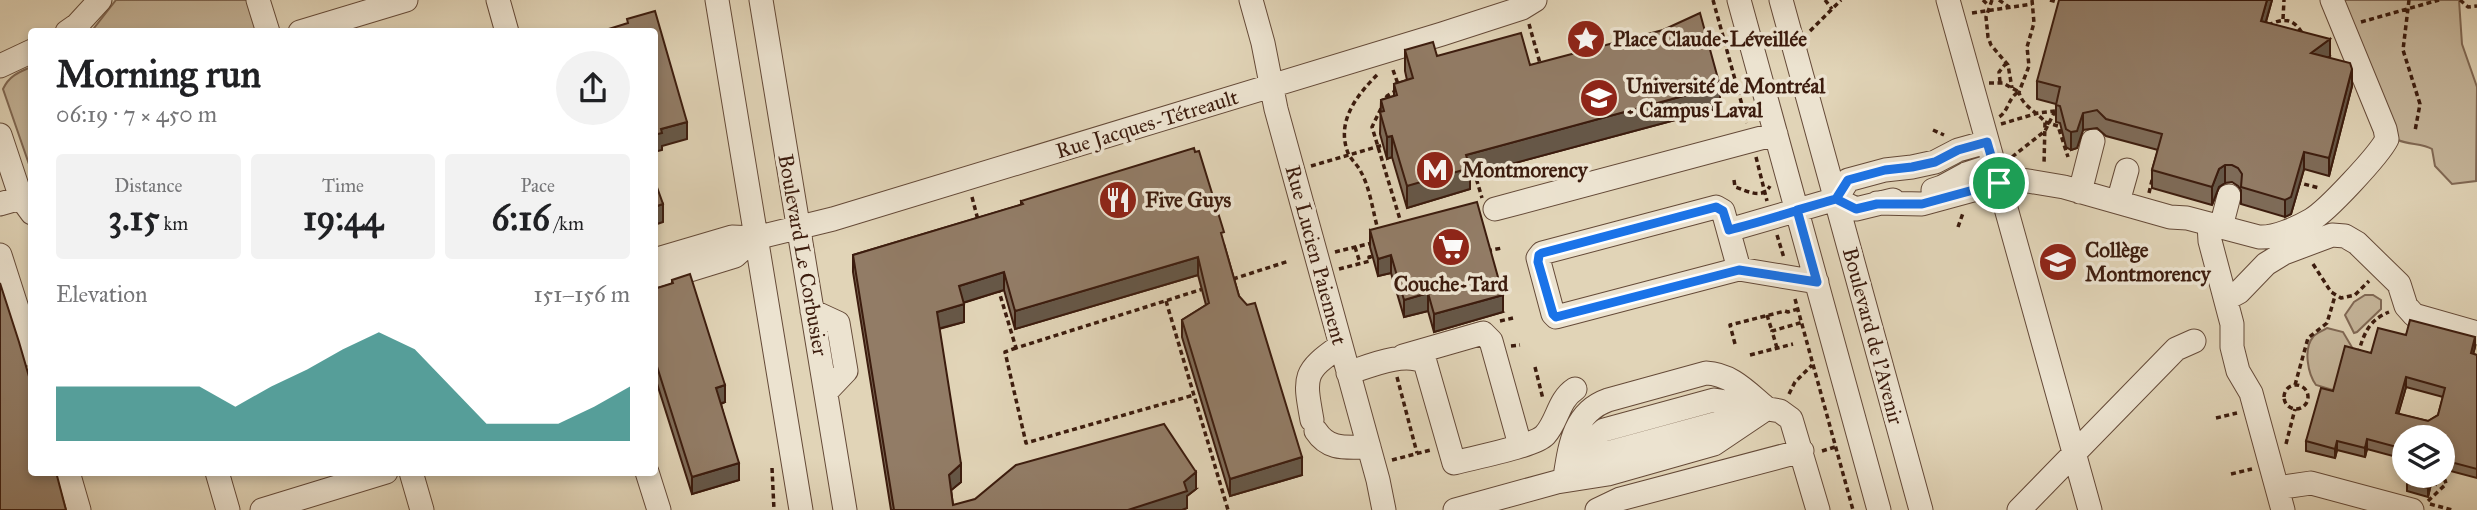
<!DOCTYPE html>
<html lang="en">
<head>
<meta charset="utf-8">
<style>
  :root { --surface:#fff; --page:#f2f2f2; --text:#202124; --muted:#757577; --accent:#0f766e }
  body { margin:0; font-family:"IM FELL Great Primer",serif; background:var(--page); color:var(--text); height:100vh; display:flex; flex-direction:column; font-size:26px; white-space:nowrap }
  * { box-sizing:border-box; margin:0 }
  p { font-size:23px; color:var(--muted) }
  .icon { flex:none; width:38px; height:38px; fill:none; stroke:currentColor; stroke-width:2; stroke-linecap:round; stroke-linejoin:round }
  .map { position:relative; flex:1; overflow:hidden }
  .panel { position:absolute; left:28px; top:28px; width:630px; height:448px; display:flex; flex-direction:column; background:var(--surface); border-radius:7px; box-shadow:0 4px 10px #0003 }
  .panel>* { flex:none }
  .controls { position:absolute; left:2392px; top:425px; display:grid; gap:14px }
  .controls a { display:grid; place-items:center; width:63px; height:63px; border-radius:50%; background:var(--surface); box-shadow:0 4px 10px #0003; font-size:35px }
  .pin { position:absolute; display:grid; place-items:center; width:60px; height:60px; color:#fff; margin:-30px; border:4px solid #fff; border-radius:50%; box-shadow:0 2px 7px #0007 }
  .round { display:grid; place-items:center; flex:none; width:74px; height:74px; border-radius:37px; background:var(--page) }
  .headline { display:flex; align-items:center; justify-content:space-between; height:119px; padding:0 28px }
  h1 { font-size:38px; font-weight:700; line-height:52px }
  .stats { display:grid; grid-template-columns:repeat(3,1fr); gap:10px; height:119px; padding:7px 28px }
  .stats div { display:grid; align-content:center; border-radius:7px; background:var(--page); text-align:center }
  .stats b { font-size:35px; font-weight:700 }
  .stats small { font-size:19px; font-weight:400 }
  .stats p { font-size:19px }
  .chart { height:196px; padding:14px 28px }
  .chart p { display:flex; justify-content:space-between }
  .chart svg { width:100%; height:126px; margin-top:7px; fill:var(--accent); opacity:.7 }
  .map>svg:first-child { display:block }
  .green { fill:#c5b59a; stroke:#806854; stroke-width:2 }
  .lines { fill:none; stroke-linecap:round; stroke-linejoin:round }
  .minor-casing { stroke:#654a38; stroke-width:25 }
  .path { stroke:#3c1c0e; stroke-width:3.5; stroke-dasharray:5 3.5; stroke-linecap:butt }
  .minor { stroke:#ece3d0; stroke-width:23 }
  .wall { fill:#7e6b58; stroke:#3c1c0e; stroke-width:2; fill-rule:evenodd }
  .shaded-wall { fill:#665747; stroke:#3c1c0e; stroke-width:2 }
  .building { fill:#927c66; stroke:#3c1c0e; stroke-width:2; fill-rule:evenodd }
  .route-casing { stroke:#fff; stroke-width:14 }
  .route { stroke:#1a73e8; stroke-width:9 }
  .labels { text-anchor:middle; stroke-width:7; stroke-linejoin:round; paint-order:stroke }
  .poi-label { font-size:21px; font-weight:bold; fill:#3c1c0e; stroke:#ece3d0; text-anchor:start }
  .street-label { font-size:21px; fill:#3c1c0e; stroke:#ece3d0 }
</style>
</head>
<body>
<div class="map">
<svg width="2477" height="510" viewBox="0 0 2477 510">
  <rect width="100%" height="100%" fill="#e1d4b7"/>
  <filter id="stains"><feTurbulence type="fractalNoise" baseFrequency=".00286" numOctaves="4"/><feColorMatrix values="0 0 0 0 .2 0 0 0 0 .09 0 0 0 0 .02 0 0 0 .5 -.17"/></filter>
  <radialGradient id="worn" r=".72"><stop offset=".6" stop-color="#630" stop-opacity="0"/><stop offset="1" stop-color="#630" stop-opacity=".3"/></radialGradient>
  <path class="green" d="M116,0H247L257,32H91Z
    M2343,0H2459L2462,44L2477,87L2476,181L2452,184L2435,166L2432,149C2423,143 2409,145 2398,140Z
    M31,67V170L3,89C9,76 19,72 31,67Z
    M2365,295H2373L2381,300V309L2357,332L2354,333L2345,315L2354,302Z
    M2327,328L2343,332L2353,349L2336,391L2316,385C2308,374 2303,349 2313,337C2316,333 2323,331 2327,328Z"/>
  <g class="lines">
    <defs>
      <path id="minor" d="M258,0L268,32
        M498,0L507,32
        M717,0L801,510
        M761,0L845,510
        M1251,0L1263,43L1276,109L1378,480L1384,510
        M1739,0L1879,510
        M1781,0L1921,510
        M1948,0L2090,510
        M67,32L77,25L100,0
        M300,32L406,0
        M0,66L32,51
        M0,135L21,198L32,213
        M1933,190L1942,187L1966,174L1994,165
        M2080,192L2093,141
        M1836,199L1848,180L1885,170L1912,167L1935,162L1958,150L1987,142
        M2118,202L2127,170
        M1877,203L1922,204L1999,183L2022,180L2064,187L2170,217L2187,218L2259,237C2275,238 2297,228 2311,220C2327,211 2379,155 2387,139L2385,129L2332,0
        M0,204L21,198
        M1495,209L1776,134
        M2209,224L2210,241L2232,324V347L2238,371L2251,393L2283,510
        M2221,227L2229,196
        M1729,230L1836,199L1856,209L1893,200
        M0,255L32,355
        M654,260L732,237L755,238L833,219L1442,34L1522,8L1535,0
        M1739,269L1723,211L1716,207L1542,253L1538,258L1553,314L1556,317L1739,269L1817,282
        M654,281L735,256L755,238
        M2226,299L2239,292L2266,264L2284,253L2332,235L2345,236L2357,243L2399,284L2406,306L2414,315L2477,333
        M812,311L838,323L846,371L826,392
        M1403,356L1483,333L1491,341L1520,445
        M1348,373C1370,366 1403,351 1425,362L1454,463C1472,458 1535,446 1545,435C1558,421 1558,400 1575,389
        M1312,420C1304,376 1303,372 1340,346
        M1316,431C1329,451 1347,447 1369,447
        M1578,470L1607,453L1747,415
        M68,472L79,510
        M217,472L228,510
        M411,472L422,510
        M647,472L659,510
        M1565,477C1570,445 1574,412 1608,400L1706,373C1731,374 1747,392 1765,407
        M1564,480L1580,462L1595,438L1604,430L1714,400L1780,411L1791,419L1818,510
        M2277,488L2311,483L2412,510
        M262,510L386,472
        M1455,510L1557,482L1608,474L1714,444L1766,409
        M1597,510L1620,499L1802,451
        M2019,510L2176,349L2194,341"/>
    </defs>
    <use href="#minor" class="minor-casing"/>
    <path class="path" d="M1713,0L1747,123
      M1825,0L1832,9
      M1983,0L1989,6
      M1992,0L1986,17L1988,37L1991,45L2008,65L2012,88
      M1999,0L2009,7
      M2032,0L2034,23L2027,47L2029,66L2019,92C2022,106 2036,111 2045,122L2044,165
      M2050,0L2060,3
      M2409,0L2403,50L2420,104L2415,131
      M2460,0L2468,7L2477,6
      M1972,13L2032,4
      M2283,19L2284,0
      M2361,22L2439,0
      M1529,24L1541,67
      M2268,25C2284,18 2293,18 2302,33
      M1810,31L1841,0
      M1393,70L1398,84
      M1377,75C1356,96 1336,122 1348,153C1351,160 1358,165 1361,172C1370,188 1373,212 1378,230
      M2000,82L1999,72L2007,62
      M1989,83H2003L2019,92C2008,97 2009,111 1999,117
      M1397,90L1387,96L1372,127L1402,226
      M2045,122L2058,126L2068,157
      M2001,124L2038,113L2055,111
      M1933,130L1944,135
      M1756,157L1767,201
      M2012,157L2045,131L2055,111
      M1311,166L1383,145
      M1474,171L1482,198
      M1734,180L1735,187C1748,191 1762,200 1770,186
      M2296,182L2319,188
      M2149,193L2153,176
      M972,197L978,220
      M1958,227L1963,213
      M1777,235L1784,258
      M1355,247L1360,263
      M1487,251L1502,248
      M1335,252L1372,243
      M2313,264L2331,292L2341,298L2355,295L2369,281
      M1339,269L1370,261L1369,257L1375,256
      M1233,279L1289,261
      M998,288L1016,348L1206,288
      M1795,299L1853,510
      M1166,301L1228,510
      M1767,315L1772,331
      M1500,321L1513,318
      M1735,344L1730,325L1785,311L1788,312L1798,309
      M1511,346L1520,345
      M1016,348L1005,352L1026,443L1194,395
      M1777,348L1772,331L1803,322
      M2358,354C2364,333 2369,320 2389,312
      M1750,355L1793,344
      M1535,367L1543,399
      M1397,377L1417,453
      M2295,385L2308,338L2327,323L2335,296
      M2284 397a12 12 0 1 1 24 0a12 12 0 1 1-24 0Z
      M1789,394L1795,382L1812,365
      M2216,418L2237,413
      M2286,444L2295,409
      M1822,451L1838,446
      M1392,460L1431,450
      M772,468L774,510
      M2231,474L2252,469
      M2428,501L2446,484L2445,480L2438,478
      M2430,504L2452,510"/>
    <use href="#minor" class="minor"/>
  </g>
  <path class="wall" d="M2272,0L2266,22L2330,56L2329,57L2352,86L2329,176L2304,169L2291,214L2285,217L2241,204V190L2238,186L2232,182L2225,183L2219,187L2212,205L2152,188V170L2158,150L2106,136L2097,128L2083,130L2077,148L2071,150L2066,147L2060,123L2056,122V104L2037,99V81Z
    M1405,50L1437,56L1530,65L1720,108L1470,175V189L1407,208L1392,157L1387,159L1380,134L1381,100L1394,96V84L1407,80L1405,71Z
    M1021,201L1224,244L1239,296L1302,475L1230,496L1182,337V320L1206,305L1198,275L1015,329L1004,290L963,303L964,322L939,329L961,482L951,490L953,505L1196,489L1187,496V508L1182,510H891L853,272V255L1021,205Z
    M1370,230L1503,312L1434,332L1428,311L1404,317L1391,273L1378,276L1370,247Z
    M672,280L725,402L721,404L739,480L692,494L654,374V289L672,284Z
    M2406,335L2475,347L2473,354L2477,355V478L2443,469V438H2404V459L2367,449L2365,457L2337,450L2335,458L2306,451V441L2333,391L2371,353ZM2406,387L2443,397L2438,415L2428,421L2398,414Z
    M2406,476H2438L2436,485L2431,484L2428,497L2407,491V479H2406Z"/>
  <path class="shaded-wall" d="M2267,0H2272L2261,38V21Z
    M2330,39V56L2311,70V53Z
    M2352,69V86L2329,176V158Z
    M1720,86V108L1470,175V189L1407,208V186L1466,155Z
    M2083,113V130L2077,148L2071,150V132Z
    M687,122V139L662,146V150L654,152V135L661,129Z
    M1392,136V157L1387,159V137Z
    M2304,152V169L2291,214L2285,217V200Z
    M2225,165V183L2219,187L2212,205V187L2219,169Z
    M663,204V222L654,225V207Z
    M1391,255V273L1378,276V259Z
    M1198,257V275L1015,329V311Z
    M1004,272V290L959,304V286Z
    M1428,293V311L1404,317V300Z
    M1503,295V312L1434,332V314Z
    M964,304V322L937,329V312Z
    M2475,337V347L2471,363V353Z
    M2406,377V387L2396,422V413Z
    M725,385V402L716,405V388Z
    M2367,439V449L2365,457V448Z
    M2337,441V450L2335,458V449Z
    M1302,457V475L1230,496V479Z
    M739,463V480L692,494V477Z
    M961,464V482L949,492V475Z
    M1196,472V489L1187,496V508L1182,510H1128L1184,482Z
    M2431,476V484L2428,497V488Z"/>
  <path class="building" d="M2059,0H2267L2261,21L2330,39L2311,53L2350,63L2352,69L2329,158L2304,152L2291,197L2285,200L2241,187L2242,174L2238,168L2232,165H2225L2219,169L2212,187L2152,170L2162,134L2106,119L2097,110L2083,113L2077,131L2071,132L2066,129L2060,106L2056,105L2060,87L2037,81Z
    M655,11L687,122L661,129L662,133L654,135V32H599L628,23L627,19Z
    M1700,13L1720,86L1466,155L1470,168L1407,186L1392,136L1387,137L1380,112L1384,111L1381,100L1397,95L1394,84L1413,78L1405,50L1433,42L1437,56L1521,33L1530,65L1663,30Z
    M1194,148L1195,152L1199,151L1224,232L1221,233L1239,296L1247,305L1255,303L1302,457L1230,479L1182,320L1209,303L1198,257L1015,311L1004,272L959,286L964,304L937,312L961,464L949,475L953,505L975,499L1016,465L1164,424L1196,472L1184,482L1187,491L1128,510H894L853,255L1023,204L1021,201Z
    M654,179L663,204L654,207Z
    M1477,202L1503,295L1434,314L1428,293L1404,300L1391,255L1378,259L1370,230Z
    M690,274L725,385L716,388L739,463L692,477L654,357V289L673,283L672,280Z
    M0,283L19,342L32,387V472H56L66,510H0Z
    M2410,320L2475,337L2471,353L2477,355V469L2443,460V438H2404V449L2367,439L2365,448L2337,441L2335,449L2306,441L2321,388L2333,391L2345,346L2371,353L2378,328L2406,335ZM2406,377L2445,388L2438,415L2428,421L2396,413Z
    M2408,476H2431L2428,488L2407,482Z"/>
  <g class="lines">
    <defs>
      <path id="route" d="M1999,183L1922,204H1877L1856,209L1836,199C1800,209 1765,221 1729,230L1723,211L1716,207L1542,253L1539,255L1538,262L1553,314L1556,317L1739,270L1817,282L1797,210L1836,199L1848,180L1885,170L1912,167L1935,162L1958,150L1987,142L1999,183"/>
    </defs>
    <use href="#route" class="route-casing"/>
    <use href="#route" class="route"/>
  </g>
  <defs>
    <symbol id="sight-disc" viewBox="-11 -11 22 22"><circle r="9.5" fill="#8f2418" stroke="#ece3d0"/><path d="M0-6L1.8-2.2L6-1.7L2.9 1.2L3.7 5.4L0 3.3L-3.7 5.4L-2.9 1.2L-6-1.7L-1.8-2.2Z" fill="#fff"/></symbol>
    <symbol id="university-disc" viewBox="-11 -11 22 22"><circle r="9.5" fill="#8f2418" stroke="#ece3d0"/><path d="M0-5L7-2L0 1L-7-2ZM-4 1L0 2.5L4 1V4Q0 6-4 4Z" fill="#fff"/></symbol>
    <symbol id="metro-disc" viewBox="-11 -11 22 22"><circle r="9.5" fill="#8f2418" stroke="#ece3d0"/><path d="M-5.5 5V-5H-3L0 0L3-5H5.5V5H3V-.5L0 4L-3-.5V5Z" fill="#fff"/></symbol>
    <symbol id="restaurant-disc" viewBox="-11 -11 22 22"><circle r="9.5" fill="#8f2418" stroke="#ece3d0"/><path d="M-5-6h1v4h1v-4h1v4h1v-4h1v5L-1.5 .5V6h-2V.5L-5-1ZM5-6V6H3V1.5H1.5Q1.5-4 5-6Z" fill="#fff"/></symbol>
    <symbol id="supermarket-disc" viewBox="-11 -11 22 22"><circle r="9.5" fill="#8f2418" stroke="#ece3d0"/><path d="M-6-5.5h2.5l.6 2H6L4.5 2H-2.5L-4.4-4H-6ZM-1.5 3.2a1.3 1.3 0 1 0 .1 0ZM3 3.2a1.3 1.3 0 1 0 .1 0Z" fill="#fff"/></symbol>
  </defs>
  <g fill-rule="evenodd">
    <use href="#sight-disc" x="1564" y="17" width="44" height="44"/>
    <use href="#university-disc" x="1577" y="76" width="44" height="44"/>
    <use href="#metro-disc" x="1413" y="148" width="44" height="44"/>
    <use href="#restaurant-disc" x="1096" y="178" width="44" height="44"/>
    <use href="#supermarket-disc" x="1429" y="225" width="44" height="44"/>
    <use href="#university-disc" x="2036" y="240" width="44" height="44"/>
  </g>
  <g class="labels">
    <g class="poi-label">
      <text x="1613" y="46">Place Claude-Léveillée</text>
      <text x="1626" y="93">Université de Montréal<tspan x="1626" dy="24">- Campus Laval</tspan></text>
      <text x="1462" y="177">Montmorency</text>
      <text x="1145" y="207">Five Guys</text>
      <text x="2085" y="257">Collège<tspan x="2085" dy="24">Montmorency</tspan></text>
      <text x="1451" y="291" text-anchor="middle">Couche-Tard</text>
    </g>
    <g class="street-label">
      <text transform="translate(1147 124) rotate(-17)" y="7">Rue Jacques-Tétreault</text>
      <text transform="translate(803 255) rotate(80)" y="7">Boulevard Le Corbusier</text>
      <text transform="translate(1316 255) rotate(75)" y="7">Rue Lucien Paiement</text>
      <text transform="translate(1873 336) rotate(75)" y="7">Boulevard de l'Avenir</text>
    </g>
  </g>
  <rect width="100%" height="100%" filter="url(#stains)"/>
  <rect width="100%" height="100%" fill="url(#worn)"/>
</svg>
<div class="controls">
<a><svg class="icon" aria-label="layers" viewBox="0 0 24 24"><path d="M12 4l9 5-9 5-9-5zM3 14l9 5 9-5"/></svg></a>
</div>
<div class="pin" style="left:1999px;top:183px;background:#1e9e55"><svg class="icon" aria-label="arrive" viewBox="0 0 24 24"><path d="M6 21V4h12l-3 4 3 4H6"/></svg></div>
<section class="panel">
<div class="headline"><div><h1>Morning run</h1><p>06:19 · 7 × 450 m</p></div><a class="round"><svg class="icon" aria-label="share" viewBox="0 0 24 24"><path d="M12 15V3M7 8l5-5 5 5M5 13v7h14v-7"/></svg></a></div>
<div class="stats">
<div><p>Distance</p><b>3.15<small> km</small></b></div>
<div><p>Time</p><b>19:44</b></div>
<div><p>Pace</p><b>6:16<small> /km</small></b></div>
</div>
<div class="chart"><p><span>Elevation</span>151–156 m</p>
<svg viewBox="0 0 160 44" preserveAspectRatio="none"><path d="M0 44V25L10 25L20 25L30 25L40 25L50 32L60 25L70 19L80 12L90 6L100 12L110 25L120 38L130 38L140 38L150 32L160 25V44z"/></svg>
</div>
</section>
</div>
</body>
</html>
